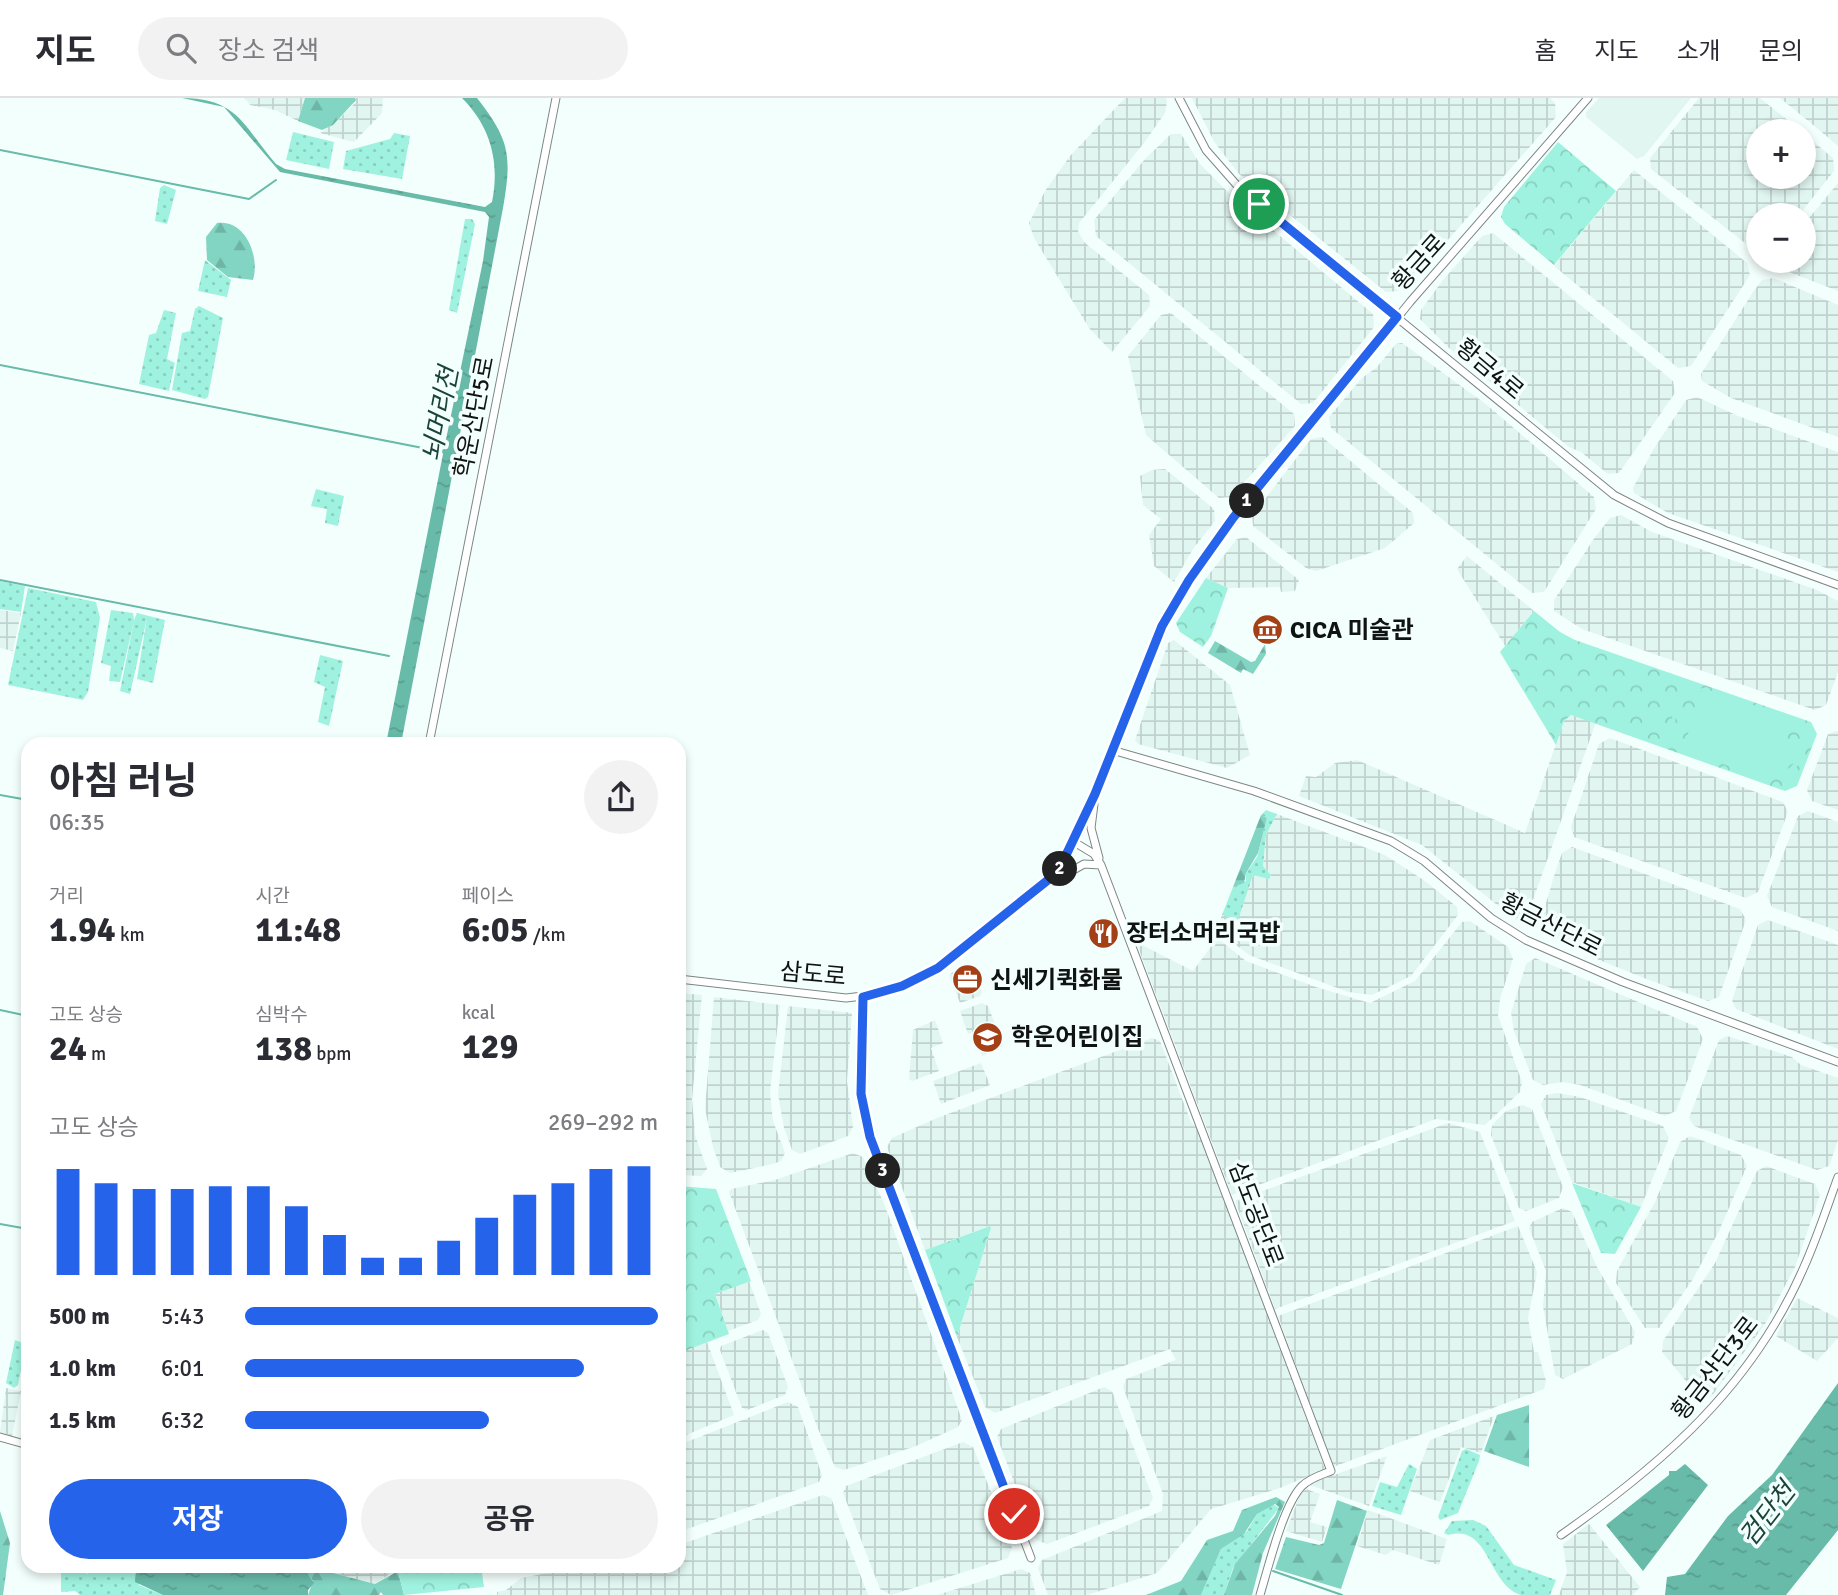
<!DOCTYPE html>
<html lang="ko">
<head>
<meta charset="utf-8">
<style>
  :root { --surface:#fff; --page:#f2f2f3; --text:#2b2b33; --muted:#7c7c81; --line:#e1e1e2; --accent:#2563eb }
  body { margin:0; font-family:Signika,"Noto Sans KR",sans-serif; background:var(--page); color:var(--text); height:100vh; display:flex; flex-direction:column; font-size:26px; white-space:nowrap }
  * { box-sizing:border-box; margin:0 }
  p { font-size:23px; color:var(--muted) }
  .icon { flex:none; width:38px; height:38px; fill:none; stroke:currentColor; stroke-width:2; stroke-linecap:round; stroke-linejoin:round }
  .map { position:relative; flex:1; overflow:hidden }
  .side { position:absolute; left:21px; top:639px; width:665px; height:836px; display:flex; flex-direction:column; background:var(--surface); border-radius:21px; box-shadow:0 4px 10px #0003 }
  .side>* { flex:none }
  .tools { position:absolute; left:1746px; top:21px; display:grid; gap:14px }
  .tools a { display:grid; place-items:center; width:70px; height:70px; border-radius:50%; background:var(--surface); box-shadow:0 4px 10px #0003; font-size:35px }
  .pin { position:absolute; display:grid; place-items:center; width:60px; height:60px; color:#fff; margin:-30px; border:4px solid #fff; border-radius:50%; box-shadow:0 2px 7px #0007 }
  .km { position:absolute; width:35px; height:35px; margin:-18px; border-radius:50%; background:#222; color:#fff; font-size:19px; line-height:35px; text-align:center }
  .round { display:grid; place-items:center; flex:none; width:74px; height:74px; border-radius:37px; background:var(--page) }
  .head { display:flex; align-items:center; justify-content:space-between; height:119px; padding:0 28px }
  h1 { font-size:38px; font-weight:700; line-height:52px }
  .stats { display:grid; grid-template-columns:repeat(3,1fr); gap:10px; height:119px; padding:7px 28px }
  .stats div { display:grid; align-content:center }
  .stats b { font-size:35px; font-weight:700 }
  .stats small { font-size:19px; font-weight:400 }
  .stats p { font-size:19px }
  .chart { height:196px; padding:14px 28px }
  .chart p { display:flex; justify-content:space-between }
  .chart svg { width:100%; height:126px; margin-top:7px; stroke:var(--accent); stroke-width:6 }
  .primary-button { display:flex; gap:14px; margin-top:auto; padding:14px 28px }
  .primary-button a { flex:1; height:80px; border-radius:42px; background:var(--accent); color:#fff; font-size:28px; font-weight:700; line-height:80px; text-align:center }
  .primary-button a+a { background:var(--page); color:var(--text) }
  ul { padding:0 28px; list-style:none; font-size:23px }
  li { display:grid; grid-template-columns:112px 84px 1fr; align-items:center; height:52px }
  li i { height:18px; border-radius:9px; background:var(--accent) }
  header { display:flex; align-items:center; gap:42px; box-sizing:border-box; height:98px; padding:0 35px; background:var(--surface); border-bottom:2px solid var(--line) }
  header strong { font-size:33px }
  nav { display:flex; gap:38px; margin-inline-start:auto; font-size:24px }
  .search { width:490px; height:63px; background:var(--page); display:flex; align-items:center; gap:18px; box-sizing:border-box; padding:0 24px; border-radius:38px; color:var(--muted); font-size:26px }
  .map>svg:first-child { display:block }
  .built { fill:#e1f6f1 }
  .industrial { fill:url(#industrial-grid) }
  .grass { fill:url(#grass-dots) }
  .forest { fill:url(#forest-firs) }
  .park { fill:url(#park-crowns) }
  .pitch { fill:#9ff2df; fill-rule:evenodd }
  .water { fill:url(#water-ripples) }
  .lines { fill:none; stroke-linecap:round; stroke-linejoin:round }
  .stream { stroke:#68baa9; stroke-width:2 }
  .minor-casing { stroke:#7c8784; stroke-width:9 }
  .minor { stroke:#fff; stroke-width:7 }
  .route-casing { stroke:#fff; stroke-width:14 }
  .route { stroke:#2563eb; stroke-width:9 }
  .labels { text-anchor:middle; stroke-width:7; stroke-linejoin:round; paint-order:stroke }
  .street-label { font-size:24px; fill:#0f1312; stroke:#f3fffc }
  .poi-label { font-size:24px; font-weight:bold; fill:#0f1312; stroke:#f3fffc; text-anchor:start }
  .water-label { font-size:26px; font-style:italic; fill:#1c433b; stroke:#f3fffc }
</style>
</head>
<body>
<header>
<strong>지도</strong>
<div class="search"><svg class="icon" aria-label="search" viewBox="0 0 24 24"><circle cx="10" cy="10" r="6"/><path d="M15 15l6 6"/></svg>장소 검색</div>
<nav><a>홈</a><a>지도</a><a>소개</a><a>문의</a></nav>
</header>
<div class="map">
<svg width="1838" height="1497" viewBox="0 0 1838 1497">
  <defs>
    <pattern id="industrial-grid" width="8" height="8" patternUnits="userSpaceOnUse" patternTransform="scale(1.75)"><rect width="8" height="8" fill="#e1f6f1"/><path d="M0 4h8M4 0v8" fill="none" stroke="#c0d2ce"/></pattern>
    <pattern id="grass-dots" width="8" height="8" patternUnits="userSpaceOnUse" patternTransform="scale(1.75)"><rect width="8" height="8" fill="#9ff2df"/><path d="M2 2h.1M6 6h.1" fill="none" stroke="#88cfbe" stroke-width="1.8" stroke-linecap="round"/></pattern>
    <pattern id="forest-firs" width="22" height="20" patternUnits="userSpaceOnUse" patternTransform="scale(1.75)"><rect width="22" height="20" fill="#82d4c3"/><path d="M5 1l3.5 6h-7zM16 11l3.5 6h-7z" fill="#6fb5a6"/></pattern>
    <pattern id="park-crowns" width="20" height="18" patternUnits="userSpaceOnUse" patternTransform="scale(1.75)"><rect width="20" height="18" fill="#9ff2df"/><path d="M2 6a3 3 0 1 1 6 0M12 15a3 3 0 1 1 6 0" fill="none" stroke="#88cfbe"/></pattern>
    <pattern id="water-ripples" width="26" height="14" patternUnits="userSpaceOnUse" patternTransform="scale(1.75)"><rect width="26" height="14" fill="#68baa9"/><path d="M2 4q2-2 4 0t4 0M15 11q2-2 4 0t4 0" fill="none" stroke="#599f90"/></pattern>
  </defs>
  <rect width="100%" height="100%" fill="#f3fffc"/>
  <path class="built" d="M1599,0H1691L1644,58L1637,61L1586,19V14Z
    M996,926L1003,948L982,958L973,934Z"/>
  <path class="industrial" d="M245,0H305L298,23L275,12L250,7Z
    M355,0H383L382,15L354,44L320,35L338,22L356,4Z
    M1125,0H1166L1167,3L1165,15L1144,45L1079,125L1078,133L1084,144L1149,197L1150,208L1112,254L1089,230L1034,140L1029,125L1045,93L1070,58Z
    M1192,0H1550L1555,5L1556,19L1425,168L1413,176L1399,193L1386,194L1239,76L1215,45Z
    M1699,0H1760L1801,33H1759V79H1804V36L1833,60L1834,73L1799,117H1759V156L1651,71L1650,60Z
    M1780,0H1838V48L1818,31Z
    M1171,36H1181L1200,66L1230,96L1373,216L1374,229L1313,305L1301,306L1096,138L1094,122L1145,61Z
    M1634,72L1747,165L1750,177L1691,268L1678,270L1554,168Z
    M1838,85V193L1784,172L1777,163H1804V126Z
    M1493,135L1673,283L1675,295L1619,375L1608,376L1581,354L1569,349L1449,250L1420,221L1421,212L1443,182L1482,138Z
    M1773,180L1838,207V339L1731,300L1702,283L1701,276L1753,194L1762,182Z
    M1171,215L1294,316L1295,328L1231,399L1219,400L1146,337L1128,258L1161,217Z
    M1402,245L1487,307L1594,399L1596,411L1544,494L1532,495L1331,330L1329,319L1362,280L1377,269L1396,246Z
    M1697,299L1738,318L1838,354V474L1668,415L1634,395L1633,390L1653,352L1686,302Z
    M1322,339L1413,415L1414,425L1385,450L1316,473L1306,470L1253,428L1252,418L1311,341Z
    M1165,371L1214,411L1215,423L1193,451L1174,484L1154,468L1149,437L1161,421L1143,407L1140,378L1152,372Z
    M1621,417L1652,434L1817,492L1838,503V574L1826,607L1815,612L1582,531L1554,513V502L1593,442L1610,420Z
    M1246,439L1299,482L1295,493L1281,494L1280,489L1228,490L1206,480L1237,441Z
    M1467,458L1534,513L1505,548L1457,471Z
    M0,512L21,515L13,553L0,550Z
    M1174,542L1230,587L1250,657L1227,670L1138,646L1135,642L1168,545Z
    M1571,617L1596,624L1527,819L1516,822L1422,747L1299,698L1306,678L1316,679L1335,665L1357,662L1525,735L1564,623Z
    M1836,633L1838,634V712L1812,703L1807,692L1828,636Z
    M1610,640L1783,704L1788,714L1758,794L1746,800L1574,739L1571,729L1599,646Z
    M1808,713L1838,724V833L1772,809L1767,798L1798,718Z
    M1277,716L1385,757L1425,783L1457,809L1458,817L1411,878L1372,897L1348,894L1249,857L1226,839L1215,836L1222,817L1238,821L1253,777L1269,781L1271,777L1263,768L1266,737Z
    M1572,749L1740,811L1746,822L1719,899L1708,903L1649,882L1589,858L1575,848L1544,835L1540,825L1555,775L1562,755Z
    M1768,822L1838,847V951L1736,911L1732,902L1758,827Z
    M1470,823L1508,849L1513,861L1500,901L1498,918L1522,984L1520,994L1485,1027L1436,1021L1232,1097L1136,844L1193,873L1215,843H1221L1246,863L1316,889L1370,905L1415,883L1462,824Z
    M1535,860L1697,929L1703,941L1676,1013L1665,1018L1580,987L1563,984L1543,987L1533,982L1514,933L1511,915L1526,866Z
    M963,867L974,872L982,894L980,898L960,905L949,877Z
    M679,895L702,897L692,1001L695,1037L707,1071L701,1078L679,1077Z
    M714,899L780,907L770,994L773,1023L785,1055L781,1063L773,1066L730,1075L720,1069L713,1049L705,1011Z
    M982,905L988,908L995,926L968,936L960,913Z
    M788,908L852,915L847,983L853,1029L848,1038L800,1056L792,1052L784,1030L778,996Z
    M935,922L943,945L931,950L939,973L912,983L909,981L913,932Z
    M1727,938L1792,959L1801,967L1838,980V1042L1829,1068L1817,1072L1694,1028L1689,1020L1719,942Z
    M1152,940L1160,943L1191,1024L1199,1032L1325,1371L1280,1390L1211,1411L1157,1475L1087,1497H1048L1038,1470L1042,1462L1162,1413L1163,1396L1123,1289L1126,1281L1176,1262L1170,1251L995,1315L985,1309L957,1239L991,1130L989,1128L925,1152L887,1049L892,1040L937,1020Z
    M981,965L990,987L941,1006L933,983Z
    M1557,995L1580,999L1663,1028L1669,1040L1641,1109L1572,1084L1541,1006L1546,997Z
    M1522,1007L1532,1011L1563,1089L1559,1100L1526,1113L1519,1110L1491,1037L1492,1027L1506,1013Z
    M1448,1025L1480,1034L1515,1123L1275,1211L1235,1103Z
    M1690,1038L1741,1057L1747,1068L1719,1133L1693,1181L1659,1230H1645L1616,1185L1617,1173L1655,1104L1680,1044Z
    M853,1055L863,1059L885,1108L962,1322L958,1329L916,1348L844,1372L835,1369L818,1331L729,1094L731,1091L775,1082Z
    M1766,1068L1815,1086L1820,1097L1795,1169L1765,1226L1711,1299H1699L1662,1254L1663,1243L1715,1165L1757,1073Z
    M1563,1110L1572,1114L1597,1169L1635,1234L1632,1246L1563,1281L1555,1277L1543,1208L1546,1173L1529,1130L1532,1124Z
    M1518,1128L1537,1174L1528,1220L1534,1254H1538L1546,1283L1544,1291L1333,1369L1278,1218Z
    M749,1183L761,1216L758,1222L728,1233L715,1196Z
    M1797,1200L1838,1220V1240L1817,1263L1776,1238Z
    M763,1232L768,1235L788,1289L785,1297L747,1312L742,1310L720,1252L721,1248Z
    M707,1244L734,1317L679,1340V1255Z
    M1104,1289L1112,1293L1153,1400L1149,1408L1047,1446L1036,1442L997,1339L1001,1331Z
    M6,1290L21,1293L12,1338L0,1334Z
    M788,1304L798,1309L822,1377L819,1384L679,1434V1347Z
    M1494,1318L1481,1355L1461,1349L1440,1404L1410,1393L1430,1342Z
    M963,1344L973,1349L997,1409L1012,1450L1008,1460L891,1497L880,1491L843,1395L846,1388Z
    M1387,1358L1369,1408L1310,1387L1320,1382Z
    M1306,1391L1320,1396L1310,1424L1327,1429L1322,1444L1286,1433L1300,1397Z
    M823,1397L831,1400L868,1497H497V1494L506,1492L521,1480L585,1468H679V1447Z
    M1368,1412L1447,1441L1439,1467L1393,1452L1386,1457L1357,1448Z
    M1589,1426L1640,1489L1633,1497H1559L1567,1474L1563,1446Z
    M326,1468H401L375,1486L329,1474Z
    M1021,1471L1030,1475L1036,1497H937Z"/>
  <path class="grass" d="M293,34L334,44L329,71L286,62Z
    M394,35L410,38L402,81L343,71L346,53L390,41Z
    M164,87L176,92L167,126L155,123L160,90Z
    M465,121H472L475,126L457,215L449,212Z
    M205,162L231,182L227,199L198,193Z
    M199,208L223,220L208,299L205,301L172,292L182,235L190,233L195,211Z
    M164,212L176,215L167,261L175,265L169,293L139,286L149,237L156,235Z
    M316,391L344,398L338,428L325,425L327,411L311,408Z
    M0,483L25,488L21,514L0,511Z
    M28,490L96,504L100,520L88,594L83,602L8,587Z
    M111,512L133,515L134,522L137,515L165,522L153,585L137,581L147,520L130,596L120,593L134,523L120,584L109,583L111,568L101,565Z
    M320,557L343,563L329,628L318,624L325,589L314,584Z
    M1266,712L1277,716L1266,737L1263,768L1271,777L1269,781L1253,777L1238,822L1222,817L1233,789L1246,783V775L1257,759L1267,720L1261,717Z
    M15,1242L26,1246L18,1287L14,1290L6,1285Z
    M1466,1351L1480,1357L1479,1363L1458,1415L1440,1422L1438,1419L1462,1353Z
    M1409,1366L1417,1371L1401,1417L1372,1408L1380,1384L1397,1389Z
    M1273,1406L1279,1410L1233,1470L1224,1497H1201L1221,1451L1247,1433L1257,1416Z
    M1473,1422L1486,1428L1514,1467L1556,1482L1550,1497C1541,1497 1529,1497 1521,1497C1487,1486 1490,1425 1448,1437L1444,1435L1452,1423Z
    M61,1468H72L88,1476L90,1468H136L135,1475L139,1487L163,1497H80L75,1493L61,1494Z"/>
  <path class="forest" d="M305,0H355L356,2L333,27L322,32L298,23Z
    M217,125C246,121 260,159 253,182L228,179L207,162L206,139Z
    M1215,543L1251,564L1255,563L1265,546L1266,556L1253,576L1243,571L1241,575L1208,555Z
    M1261,717L1267,720L1258,755L1246,775L1244,785L1233,789Z
    M1529,1307V1369L1484,1353L1497,1317Z
    M1276,1399L1285,1404L1263,1455L1252,1497H1224L1235,1466L1275,1418L1279,1409L1275,1406L1257,1416L1244,1436L1221,1451L1201,1497H1146L1181,1483L1207,1442L1233,1433L1242,1412Z
    M1337,1402L1367,1413L1341,1491L1275,1471L1286,1439L1319,1447L1324,1445Z
    M0,1413L10,1445L3,1497H0Z
    M309,1468H326L329,1474L375,1486L398,1473L404,1497H383L381,1494L379,1497H308L313,1483L308,1476Z"/>
  <path class="park" d="M1558,44L1616,93L1554,167L1505,126L1501,119L1504,109Z
    M1206,480L1228,490L1211,538L1203,549L1180,534L1176,525Z
    M1534,513L1560,534L1575,542L1811,624L1817,636L1797,688L1785,693L1571,617L1564,623L1556,647L1500,554Z
    M1572,1085L1641,1109L1615,1156L1601,1155Z
    M679,1088L716,1091L751,1183L715,1196L729,1236L679,1255Z
    M990,1128L991,1130L957,1239L925,1152Z
    M401,1468H481L484,1489L404,1497L398,1473Z"/>
  <path class="pitch" d="M1703,590L1795,621L1805,641C1807,711 1711,660 1678,648L1681,645C1661,624 1677,594 1703,590ZM1702,593V594L1685,645C1666,626 1677,599 1702,593ZM1792,624C1811,641 1800,671 1776,676Z"/>
  <path class="water" d="M182,0C238,0 243,28 276,66L285,71L485,109L492,104C500,65 491,29 462,0H477C510,42 512,58 503,110L401,646H386L443,356L441,352L444,351L483,163L489,119L485,114L280,74L224,9Z
    M1838,1285V1432L1786,1497H1665L1667,1479L1685,1476L1728,1418L1772,1377Z
    M1685,1366L1708,1387L1643,1473L1606,1427L1669,1377V1373H1676Z
    M136,1468H309L308,1476L314,1485L308,1492V1497H163L135,1484Z"/>
  <g class="lines">
    <path class="stream" d="M0,52L249,101L276,82
      M0,267L433,352
      M0,482L389,558
      M0,697L28,702
      M0,912L28,918
      M0,1126L28,1131
      M1273,1473L1342,1497"/>
    <defs>
      <path id="minor" d="M1179,0L1206,52L1242,93L1614,397L1668,425L1838,487
        M429,646L556,0
        M1112,652L1254,693L1391,743L1424,763L1491,820L1526,842L1623,884L1838,964
        M1094,706L1091,730L1099,760
        M1074,744L1094,756L1101,767L1331,1373C1321,1377 1310,1380 1302,1388C1283,1407 1268,1471 1260,1497
        M1054,783L1084,766L1100,767
        M679,881L846,900L880,896L938,870L1052,781L1079,735L1162,528L1203,461L1410,204L1588,0
        M863,899L861,996L870,1039L1031,1460
        M0,1339L28,1347
        M1561,1437C1664,1365 1753,1287 1804,1169C1817,1140 1827,1109 1838,1079"/>
    </defs>
    <use href="#minor" class="minor-casing"/>
    <use href="#minor" class="minor"/>
  </g>
  <g class="lines">
    <defs>
      <path id="route" d="M1014,1416L870,1039L861,996L863,899L902,888L938,870L1058,774L1095,696L1162,528L1189,482L1233,420L1397,219L1259,106"/>
    </defs>
    <use href="#route" class="route-casing"/>
    <use href="#route" class="route"/>
  </g>
  <defs>
    <symbol id="museum-disc" viewBox="-11 -11 22 22"><circle r="9.5" fill="#a53f15" stroke="#f3fffc"/><path d="M0-6L6-3V-2H-6V-3ZM-5-1h2V3h-2ZM-1-1h2V3h-2ZM3-1h2V3H3ZM-6 4H6V6H-6Z" fill="#fff"/></symbol>
    <symbol id="restaurant-disc" viewBox="-11 -11 22 22"><circle r="9.5" fill="#a53f15" stroke="#f3fffc"/><path d="M-5-6h1v4h1v-4h1v4h1v-4h1v5L-1.5 .5V6h-2V.5L-5-1ZM5-6V6H3V1.5H1.5Q1.5-4 5-6Z" fill="#fff"/></symbol>
    <symbol id="office-disc" viewBox="-11 -11 22 22"><circle r="9.5" fill="#a53f15" stroke="#f3fffc"/><path d="M-6-3h4V-5.5h4V-3h4V5H-6ZM-1-4.5V-3h2v-1.5ZM-6 0V1H6V0Z" fill="#fff"/></symbol>
    <symbol id="school-disc" viewBox="-11 -11 22 22"><circle r="9.5" fill="#a53f15" stroke="#f3fffc"/><path d="M0-5L7-2L0 1L-7-2ZM-4 1L0 2.5L4 1V4Q0 6-4 4Z" fill="#fff"/></symbol>
  </defs>
  <g fill-rule="evenodd">
    <use href="#museum-disc" x="1250" y="514" width="35" height="35"/>
    <use href="#restaurant-disc" x="1086" y="818" width="35" height="35"/>
    <use href="#office-disc" x="950" y="864" width="35" height="35"/>
    <use href="#school-disc" x="970" y="922" width="35" height="35"/>
  </g>
  <g class="labels">
    <g class="street-label">
      <text transform="translate(1419 164) rotate(-48)" y="8">황금로</text>
      <text transform="translate(1490 271) rotate(40)" y="8">황금4로</text>
      <text transform="translate(474 319) rotate(-79)" y="8">학운산단5로</text>
      <text transform="translate(1551 827) rotate(27)" y="8">황금산단로</text>
      <text transform="translate(813 876) rotate(5)" y="8">삼도로</text>
      <text transform="translate(1256 1116) rotate(69)" y="8">삼도공단로</text>
      <text transform="translate(1715 1270) rotate(-52)" y="8">황금산단3로</text>
    </g>
    <g class="poi-label">
      <text x="1290" y="540">CICA 미술관</text>
      <text x="1126" y="843">장터소머리국밥</text>
      <text x="990" y="890">신세기퀵화물</text>
      <text x="1011" y="947">학운어린이집</text>
    </g>
    <g class="water-label">
      <text transform="translate(440 316) rotate(-79)" y="9">뇌머리천</text>
      <text transform="translate(1767 1416) rotate(-52)" y="9">검단천</text>
    </g>
  </g>
</svg>
<div class="tools">
<a>+</a>
<a>−</a>
</div>
<div class="pin" style="left:1259px;top:106px;background:#1e9e55"><svg class="icon" aria-label="arrive" viewBox="0 0 24 24"><path d="M6 21V4h12l-3 4 3 4H6"/></svg></div>
<div class="pin" style="left:1014px;top:1416px;background:#d93025"><svg class="icon" aria-label="check" viewBox="0 0 24 24"><path d="M5 12l5 5 9-10"/></svg></div>
<b class="km" style="left:1247px;top:403px">1</b>
<b class="km" style="left:1060px;top:771px">2</b>
<b class="km" style="left:883px;top:1073px">3</b>
<section class="side">
<div class="head"><div><h1>아침 러닝</h1><p>06:35</p></div><a class="round"><svg class="icon" aria-label="share" viewBox="0 0 24 24"><path d="M12 15V3M7 8l5-5 5 5M5 13v7h14v-7"/></svg></a></div>
<div class="stats">
<div><p>거리</p><b>1.94<small> km</small></b></div>
<div><p>시간</p><b>11:48</b></div>
<div><p>페이스</p><b>6:05<small> /km</small></b></div>
</div>
<div class="stats">
<div><p>고도 상승</p><b>24<small> m</small></b></div>
<div><p>심박수</p><b>138<small> bpm</small></b></div>
<div><p>kcal</p><b>129</b></div>
</div>
<div class="chart"><p><span>고도 상승</span>269–292 m</p>
<svg viewBox="0 0 160 44" preserveAspectRatio="none"><path d="M5 44V7M15 44V12M25 44V14M35 44V14M45 44V13M55 44V13M65 44V20M75 44V30M85 44V38M95 44V38M105 44V32M115 44V24M125 44V16M135 44V12M145 44V7M155 44V6"/></svg>
</div>
<ul>
<li><b>500 m</b>5:43<i style="width:100%"></i></li>
<li><b>1.0 km</b>6:01<i style="width:82%"></i></li>
<li><b>1.5 km</b>6:32<i style="width:59%"></i></li>
</ul>
<div class="primary-button"><a>저장</a><a>공유</a></div>
</section>
</div>
</body>
</html>
